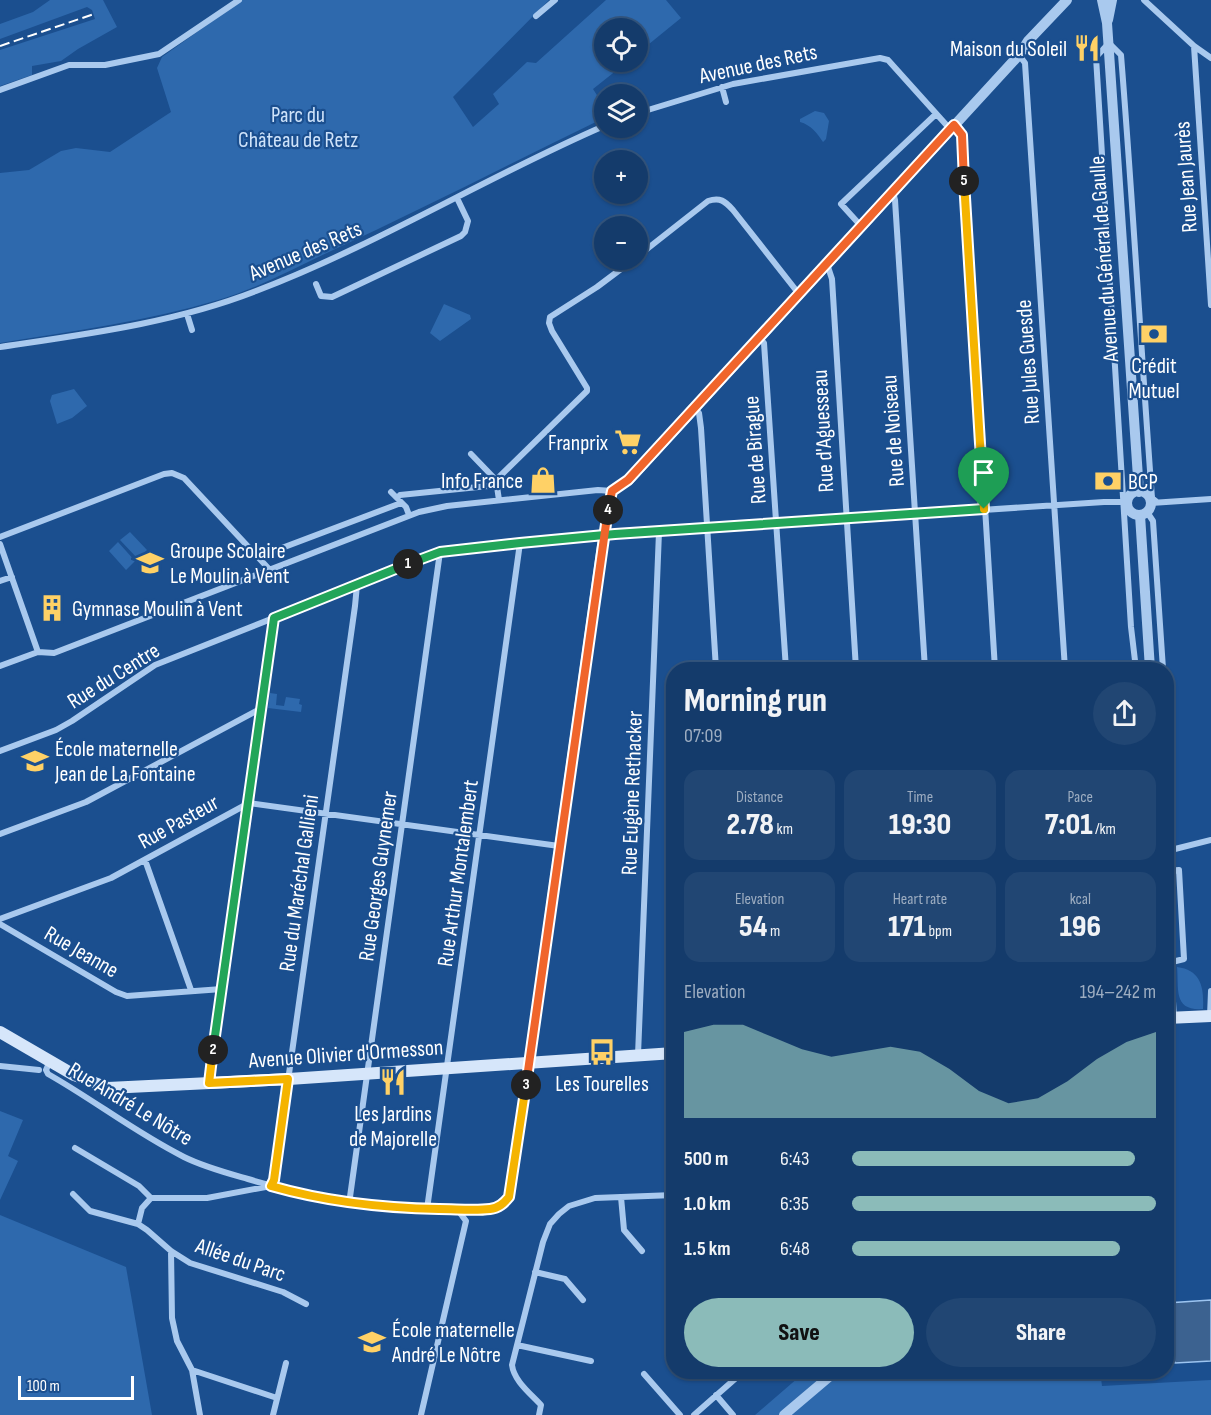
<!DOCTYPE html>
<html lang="en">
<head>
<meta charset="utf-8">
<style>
  :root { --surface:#143b6b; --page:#214673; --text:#f1f3f6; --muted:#9dadc1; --line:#33557e; --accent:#8bbbb9 }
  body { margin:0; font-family:"Sofia Sans Condensed",sans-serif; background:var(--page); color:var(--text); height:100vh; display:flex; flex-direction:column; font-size:22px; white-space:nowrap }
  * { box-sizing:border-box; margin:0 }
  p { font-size:20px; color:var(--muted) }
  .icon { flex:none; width:33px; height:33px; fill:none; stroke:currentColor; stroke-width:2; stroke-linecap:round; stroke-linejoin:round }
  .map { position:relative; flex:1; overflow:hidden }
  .drawer { position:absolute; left:666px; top:662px; width:508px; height:717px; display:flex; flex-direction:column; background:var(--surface); border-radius:24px; box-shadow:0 2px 4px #0004,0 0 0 2px var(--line) }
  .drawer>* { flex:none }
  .fabs { position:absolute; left:594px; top:18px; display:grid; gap:12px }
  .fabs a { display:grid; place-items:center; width:54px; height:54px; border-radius:50%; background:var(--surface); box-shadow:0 2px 4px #0004,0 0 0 2px var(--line); font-size:30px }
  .scale { position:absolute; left:18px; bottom:15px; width:116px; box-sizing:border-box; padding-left:6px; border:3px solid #fff; border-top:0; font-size:16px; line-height:21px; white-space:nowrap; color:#fff; -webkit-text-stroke:4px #1b4f8f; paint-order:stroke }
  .pin { position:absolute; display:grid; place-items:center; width:51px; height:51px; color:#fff; margin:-62px -26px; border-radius:50% 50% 50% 0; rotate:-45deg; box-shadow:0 0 6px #0007 }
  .pin .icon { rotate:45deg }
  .km { position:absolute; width:30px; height:30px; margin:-15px; border-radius:50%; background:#222; color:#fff; font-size:16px; line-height:30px; text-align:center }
  .round { display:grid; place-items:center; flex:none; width:63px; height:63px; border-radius:32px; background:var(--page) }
  .summary { display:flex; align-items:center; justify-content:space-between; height:102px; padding:0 18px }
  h1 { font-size:33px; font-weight:800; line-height:45px }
  .stats { display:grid; grid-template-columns:repeat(3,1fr); gap:9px; height:102px; padding:6px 18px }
  .stats div { display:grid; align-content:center; border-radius:15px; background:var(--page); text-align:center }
  .stats b { font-size:30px; font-weight:800 }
  .stats small { font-size:16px; font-weight:400 }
  .stats p { font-size:16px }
  .chart { height:168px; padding:12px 18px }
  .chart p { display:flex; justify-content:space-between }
  .chart svg { width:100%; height:108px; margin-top:6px; fill:var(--accent); opacity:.7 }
  .button { display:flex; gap:12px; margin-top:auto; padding:12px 18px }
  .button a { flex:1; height:69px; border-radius:36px; background:var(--accent); color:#111; font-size:24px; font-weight:800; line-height:69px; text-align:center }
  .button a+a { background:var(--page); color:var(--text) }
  ul { padding:0 18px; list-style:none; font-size:20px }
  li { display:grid; grid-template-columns:96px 72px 1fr; align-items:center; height:45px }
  li i { height:15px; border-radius:8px; background:var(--accent) }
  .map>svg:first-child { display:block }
  .green { fill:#2e69ad }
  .water { fill:#3c6290; stroke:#9cc4f0; stroke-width:1.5 }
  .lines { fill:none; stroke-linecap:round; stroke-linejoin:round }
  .minor { stroke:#a9c9ee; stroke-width:6 }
  .tertiary { stroke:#a9c9ee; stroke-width:10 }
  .secondary { stroke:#d6e6fa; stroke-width:12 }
  .rail { stroke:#fff; stroke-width:2; stroke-dasharray:10 4.5; stroke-linecap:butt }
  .split-1-casing { stroke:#fff; stroke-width:12 }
  .split-2-casing { stroke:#fff; stroke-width:12 }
  .split-3-casing { stroke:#fff; stroke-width:12 }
  .split-4-casing { stroke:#fff; stroke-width:12 }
  .split-5-casing { stroke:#fff; stroke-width:12 }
  .split-6-casing { stroke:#fff; stroke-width:12 }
  .split-1 { stroke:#22a559; stroke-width:8 }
  .split-2 { stroke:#22a559; stroke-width:8 }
  .split-3 { stroke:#f5b400; stroke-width:8 }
  .split-4 { stroke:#f0652b; stroke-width:8 }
  .split-5 { stroke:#f0652b; stroke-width:8 }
  .split-6 { stroke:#f5b400; stroke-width:8 }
  .labels { text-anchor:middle; stroke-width:4.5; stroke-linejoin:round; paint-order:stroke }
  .poi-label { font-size:22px; fill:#fff; stroke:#1b4f8f; text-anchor:start }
  .street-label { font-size:22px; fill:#fff; stroke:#1b4f8f }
  .park-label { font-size:22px; fill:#cfe3fa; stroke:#1b4f8f }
</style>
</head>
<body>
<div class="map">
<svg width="1211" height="1415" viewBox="0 0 1211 1415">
  <rect width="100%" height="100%" fill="#1b4f8f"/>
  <path class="green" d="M50,0H103L117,27L78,49L61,61L32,66V75L0,86V50L95,19L92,10L87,7L0,39V24L33,12Z
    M242,0H549L453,97L473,127L499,104L493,94L527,62L536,63L606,0H666L681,18L638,53V28H604V62H627L593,89L604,106V118C513,162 423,209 331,251C294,268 257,289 218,300C147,321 73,331 0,343V173L29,170L61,151L76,148L110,152L171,112L157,68L162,57Z
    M815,111L824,113L829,121L826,139L823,142C817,133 811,125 800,122V119Z
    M444,304L470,315L471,319L440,341L430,333Z
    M74,389L87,406L72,418L57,424L50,401L52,395Z
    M130,532L147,550L138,559L120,540Z
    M118,542L135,561L126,570L109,551Z
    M270,693L277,694L276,705L284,706L286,697L300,699L299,704L302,705L301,712L268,708Z
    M1177,967C1202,970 1204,989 1203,1009C1173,1011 1179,990 1177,967Z
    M0,1111L23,1120L8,1156L18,1161L0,1200Z
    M0,1215L126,1267L152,1415H0Z
    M806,1371H1100L1102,1386L1211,1380V1415H755Z"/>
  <path class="water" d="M1211,1300V1361L1175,1363L1174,1360L1167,1361V1303Z"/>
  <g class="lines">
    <path class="minor" d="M1144,0L1194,46L1211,58
      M536,16L555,0
      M1194,46L1211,305
      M1019,55L1025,63L1065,669
      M722,87L726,102
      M0,90L69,65H105L159,54L239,0
      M638,113L733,84L880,58L888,60L950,129
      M954,125L962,135L995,669
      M893,192L895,200L925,669
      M861,226L841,204L936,114
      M638,256L708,201C720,197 725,201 733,210L799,294
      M827,264L832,279L856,669
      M316,284L321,296L332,297L461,236L465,232L468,221L457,198
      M187,314L192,330
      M760,338L764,343L786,669
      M0,347C87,334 174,323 256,291C377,245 486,177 604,126
      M695,408L699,413L701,428L716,669
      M471,454L496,480L499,500
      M496,480L587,391V388L552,331L549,323L550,317L597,287L633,260
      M391,492L406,507L409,515
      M397,498L400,495L498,485
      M1151,503L1211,499
      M1147,512L1153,521L1163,669
      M0,537L164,474L172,473L184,478L269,569
      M0,544L38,652
      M258,557L401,503
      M0,581L12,577
      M0,666L38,652L54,653L419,512L447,506L598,490L612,491
      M1136,669L1131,627L1096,57L1109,43L1121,55C1133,203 1141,350 1152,498L1157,502
      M1167,730L1173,823
      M0,751L56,730L72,721L155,665L440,552L615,534L1104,502H1127
      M0,834L86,802L262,708
      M1167,851L1211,840
      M145,860L191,990
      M1167,871L1179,870L1184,959L1168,963
      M0,919L111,878L249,803L559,846
      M0,924L116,992L127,996L222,989
      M1210,1016L1211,991
      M638,1055L659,532
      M50,1061L46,1070L48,1074C94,1100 136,1133 184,1157C204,1167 227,1173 248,1179C315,1199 366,1208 436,1209C460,1209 492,1216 509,1197L529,1063
      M0,1066L39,1070
      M209,1082L274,618
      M75,1148L139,1186L151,1198H207L271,1186L274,1180L355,606L357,585
      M73,1194L90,1211L138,1224L147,1230L171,1251L190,1263L283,1292L306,1304
      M621,1197L624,1230L642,1251
      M349,1204L440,552
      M427,1209L520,543
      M138,1224L142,1208L151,1198
      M171,1251L172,1318L177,1341L192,1370L200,1415
      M535,1272L565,1279L583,1300
      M517,1345L591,1361
      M192,1370L277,1398
      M644,1374L680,1415
      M716,1395L733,1415
      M273,1415L286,1363
      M421,1415L466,1221L457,1209
      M539,1415L541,1405C530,1393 514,1381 512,1365L543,1242L550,1224L559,1214L569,1206L595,1198L674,1195
      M694,1415L744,1371"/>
    <path class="tertiary" d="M1102,0L1107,23L1139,492
      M1108,20L1112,0
      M1127 503a12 12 0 1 1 24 0a12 12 0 1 1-24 0Z
      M1140,515L1150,669
      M1167,934L1172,1018
      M529,1062L602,546L612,491L629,480L1019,55L1028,41L1067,0
      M784,1415L836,1371"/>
    <path class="secondary" d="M1167,1018L1211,1016
      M0,1032L74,1075L108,1088L289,1079L674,1053"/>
    <path class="rail" d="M0,46L94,14"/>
  </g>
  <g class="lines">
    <defs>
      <path id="split-1" d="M408,564L440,552L520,543L615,534L984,509"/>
      <path id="split-2" d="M213,1050L274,618L408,564"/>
      <path id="split-3" d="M213,1050L209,1083L288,1079L274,1180L271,1186C327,1202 381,1208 439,1209C456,1209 474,1211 490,1209C499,1208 504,1203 509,1197L526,1085"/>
      <path id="split-4" d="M526,1085L608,510"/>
      <path id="split-5" d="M608,510L612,491L628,480L954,125L962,135L964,181"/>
      <path id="split-6" d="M964,181L984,509"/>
    </defs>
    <use href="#split-1" class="split-1-casing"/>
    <use href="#split-2" class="split-2-casing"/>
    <use href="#split-3" class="split-3-casing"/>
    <use href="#split-4" class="split-4-casing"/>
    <use href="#split-5" class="split-5-casing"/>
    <use href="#split-6" class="split-6-casing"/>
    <use href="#split-1" class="split-1"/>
    <use href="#split-2" class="split-2"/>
    <use href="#split-3" class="split-3"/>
    <use href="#split-4" class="split-4"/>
    <use href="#split-5" class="split-5"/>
    <use href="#split-6" class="split-6"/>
  </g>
  <defs>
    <symbol id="restaurant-bare" viewBox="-9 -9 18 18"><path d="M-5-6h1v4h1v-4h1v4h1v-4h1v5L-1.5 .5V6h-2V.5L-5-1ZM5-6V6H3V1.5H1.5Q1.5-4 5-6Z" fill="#ffd166" stroke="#1b4f8f" stroke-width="2.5" paint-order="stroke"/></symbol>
    <symbol id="bank-bare" viewBox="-9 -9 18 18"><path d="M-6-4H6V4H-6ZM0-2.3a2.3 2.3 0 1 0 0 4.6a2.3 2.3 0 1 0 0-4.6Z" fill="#ffd166" stroke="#1b4f8f" stroke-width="2.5" paint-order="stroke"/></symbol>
    <symbol id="supermarket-bare" viewBox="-9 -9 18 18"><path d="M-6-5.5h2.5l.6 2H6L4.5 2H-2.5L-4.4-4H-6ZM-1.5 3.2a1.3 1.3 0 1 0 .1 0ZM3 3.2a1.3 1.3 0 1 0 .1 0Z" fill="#ffd166" stroke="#1b4f8f" stroke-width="2.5" paint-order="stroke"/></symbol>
    <symbol id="shop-bare" viewBox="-9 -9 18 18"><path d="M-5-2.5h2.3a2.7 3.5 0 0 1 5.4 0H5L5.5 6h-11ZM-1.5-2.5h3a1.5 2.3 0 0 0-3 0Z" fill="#ffd166" stroke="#1b4f8f" stroke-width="2.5" paint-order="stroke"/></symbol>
    <symbol id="school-bare" viewBox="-9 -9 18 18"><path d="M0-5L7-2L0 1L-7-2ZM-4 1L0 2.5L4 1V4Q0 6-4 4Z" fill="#ffd166" stroke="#1b4f8f" stroke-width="2.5" paint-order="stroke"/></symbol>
    <symbol id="building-bare" viewBox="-9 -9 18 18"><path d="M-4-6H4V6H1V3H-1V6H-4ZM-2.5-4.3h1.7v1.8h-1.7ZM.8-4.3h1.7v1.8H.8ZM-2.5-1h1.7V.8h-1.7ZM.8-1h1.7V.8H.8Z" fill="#ffd166" stroke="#1b4f8f" stroke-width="2.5" paint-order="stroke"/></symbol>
    <symbol id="bus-bare" viewBox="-9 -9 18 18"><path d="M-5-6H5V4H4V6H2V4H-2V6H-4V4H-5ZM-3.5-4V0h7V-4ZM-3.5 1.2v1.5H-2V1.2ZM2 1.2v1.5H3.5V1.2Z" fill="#ffd166" stroke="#1b4f8f" stroke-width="2.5" paint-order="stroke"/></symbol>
  </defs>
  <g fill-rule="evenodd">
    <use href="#restaurant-bare" x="1068" y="29" width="38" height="38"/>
    <use href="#bank-bare" x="1135" y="315" width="38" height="38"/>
    <use href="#supermarket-bare" x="609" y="423" width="38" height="38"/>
    <use href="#shop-bare" x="524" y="461" width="38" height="38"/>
    <use href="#bank-bare" x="1089" y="462" width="38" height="38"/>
    <use href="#school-bare" x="131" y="544" width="38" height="38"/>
    <use href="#building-bare" x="33" y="589" width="38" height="38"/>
    <use href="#school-bare" x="16" y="742" width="38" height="38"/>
    <use href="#bus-bare" x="583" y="1033" width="38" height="38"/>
    <use href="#restaurant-bare" x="374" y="1063" width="38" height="38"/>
    <use href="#school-bare" x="353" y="1323" width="38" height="38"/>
  </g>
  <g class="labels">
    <g class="poi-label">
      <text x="1067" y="56" text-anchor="end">Maison du Soleil</text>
      <text x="1154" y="373" text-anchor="middle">Crédit<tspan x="1154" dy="25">Mutuel</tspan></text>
      <text x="608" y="450" text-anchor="end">Franprix</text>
      <text x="523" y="488" text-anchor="end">Info France</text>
      <text x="1128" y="489">BCP</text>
      <text x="170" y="558">Groupe Scolaire<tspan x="170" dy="25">Le Moulin à Vent</tspan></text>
      <text x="72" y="616">Gymnase Moulin à Vent</text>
      <text x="55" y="756">École maternelle<tspan x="55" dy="25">Jean de La Fontaine</tspan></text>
      <text x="602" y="1091" text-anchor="middle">Les Tourelles</text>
      <text x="393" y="1121" text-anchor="middle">Les Jardins<tspan x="393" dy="25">de Majorelle</tspan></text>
      <text x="392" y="1337">École maternelle<tspan x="392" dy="25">André Le Nôtre</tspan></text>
    </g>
    <g class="street-label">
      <text transform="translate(758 63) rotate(-12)" y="8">Avenue des Rets</text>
      <text transform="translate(1185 177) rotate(-94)" y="8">Rue Jean Jaurès</text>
      <text transform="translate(305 250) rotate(-23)" y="8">Avenue des Rets</text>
      <text transform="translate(1103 259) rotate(-94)" y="8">Avenue du Général de Gaulle</text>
      <text transform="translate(1027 362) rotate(-94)" y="8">Rue Jules Guesde</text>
      <text transform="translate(822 431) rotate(-93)" y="8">Rue d'Aguesseau</text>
      <text transform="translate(892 431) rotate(-94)" y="8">Rue de Noiseau</text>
      <text transform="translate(754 450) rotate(-94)" y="8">Rue de Birague</text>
      <text transform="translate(113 675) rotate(-32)" y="8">Rue du Centre</text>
      <text transform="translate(631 793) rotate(-88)" y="8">Rue Eugène Rethacker</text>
      <text transform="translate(178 821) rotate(-29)" y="8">Rue Pasteur</text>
      <text transform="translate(457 873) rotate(-82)" y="8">Rue Arthur Montalembert</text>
      <text transform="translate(377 876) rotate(-82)" y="8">Rue Georges Guynemer</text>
      <text transform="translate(298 883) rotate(-82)" y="8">Rue du Maréchal Gallieni</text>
      <text transform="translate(82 951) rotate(30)" y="8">Rue Jeanne</text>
      <text transform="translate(346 1053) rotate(-4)" y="8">Avenue Olivier d'Ormesson</text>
      <text transform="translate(131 1103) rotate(31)" y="8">Rue André Le Nôtre</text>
      <text transform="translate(241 1259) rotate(19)" y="8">Allée du Parc</text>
    </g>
    <g class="park-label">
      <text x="298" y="122">Parc du<tspan x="298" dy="25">Château de Retz</tspan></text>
    </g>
  </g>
</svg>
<div class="fabs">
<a><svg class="icon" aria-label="locate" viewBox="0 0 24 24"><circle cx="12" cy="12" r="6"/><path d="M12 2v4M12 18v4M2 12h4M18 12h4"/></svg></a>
<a><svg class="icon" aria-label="layers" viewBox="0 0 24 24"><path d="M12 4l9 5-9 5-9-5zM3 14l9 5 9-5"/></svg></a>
<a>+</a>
<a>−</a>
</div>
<div class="scale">100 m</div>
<div class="pin" style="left:984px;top:509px;background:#1e9e55"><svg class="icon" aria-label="arrive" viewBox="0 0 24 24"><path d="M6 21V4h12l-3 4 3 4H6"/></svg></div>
<b class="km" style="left:408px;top:564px">1</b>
<b class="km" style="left:213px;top:1050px">2</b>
<b class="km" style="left:526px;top:1085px">3</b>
<b class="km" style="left:608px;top:510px">4</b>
<b class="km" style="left:964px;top:181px">5</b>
<section class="drawer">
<div class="summary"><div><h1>Morning run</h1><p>07:09</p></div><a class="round"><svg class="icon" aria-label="share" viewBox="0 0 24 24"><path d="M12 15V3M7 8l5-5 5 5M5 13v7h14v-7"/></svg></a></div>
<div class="stats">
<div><p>Distance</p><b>2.78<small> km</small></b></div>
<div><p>Time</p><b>19:30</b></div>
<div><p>Pace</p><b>7:01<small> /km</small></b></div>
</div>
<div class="stats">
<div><p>Elevation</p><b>54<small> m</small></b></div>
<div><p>Heart rate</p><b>171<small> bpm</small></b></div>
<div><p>kcal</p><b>196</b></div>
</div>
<div class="chart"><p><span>Elevation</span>194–242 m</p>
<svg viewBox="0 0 160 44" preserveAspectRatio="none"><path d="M0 44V9L10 6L20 6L30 11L40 16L50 19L60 17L70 15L80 17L90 24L100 33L110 38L120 36L130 29L140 20L150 13L160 9V44z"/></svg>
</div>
<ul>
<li><b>500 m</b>6:43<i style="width:93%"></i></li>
<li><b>1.0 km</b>6:35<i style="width:100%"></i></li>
<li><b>1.5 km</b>6:48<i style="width:88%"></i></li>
</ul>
<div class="button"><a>Save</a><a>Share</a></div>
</section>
</div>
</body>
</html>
